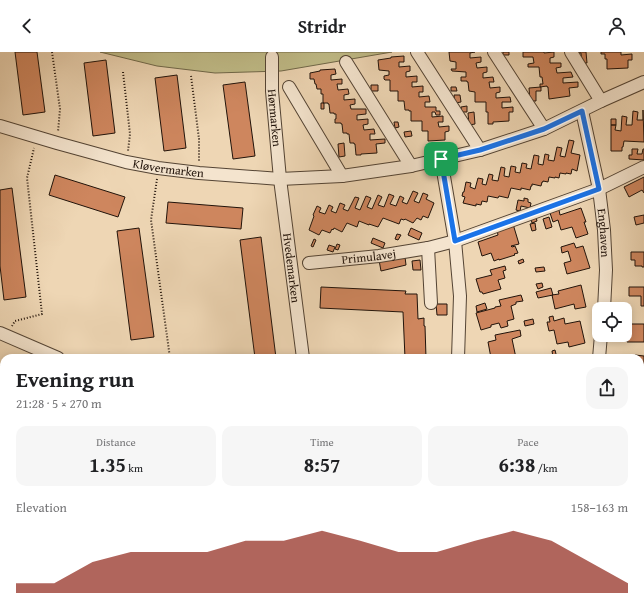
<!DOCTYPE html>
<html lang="en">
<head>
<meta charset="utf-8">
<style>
  :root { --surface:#fff; --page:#f6f6f6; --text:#202124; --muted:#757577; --accent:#8f2418 }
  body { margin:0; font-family:"Gentium Book Plus",serif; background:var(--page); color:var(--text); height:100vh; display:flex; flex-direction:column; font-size:15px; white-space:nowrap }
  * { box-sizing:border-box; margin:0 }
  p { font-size:13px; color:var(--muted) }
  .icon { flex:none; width:22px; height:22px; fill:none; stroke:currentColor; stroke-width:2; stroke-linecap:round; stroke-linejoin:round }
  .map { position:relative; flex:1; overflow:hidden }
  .details { position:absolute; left:0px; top:302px; width:644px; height:256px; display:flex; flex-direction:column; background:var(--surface); border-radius:12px 12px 0 0; box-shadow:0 2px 10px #0003 }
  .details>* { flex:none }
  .buttons { position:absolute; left:592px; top:250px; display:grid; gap:8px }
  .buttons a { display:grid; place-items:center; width:40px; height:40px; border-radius:8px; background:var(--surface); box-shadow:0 2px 10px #0003; font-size:20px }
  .pin { position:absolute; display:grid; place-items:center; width:34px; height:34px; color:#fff; margin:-17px; border-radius:8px; box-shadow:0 2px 6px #0006 }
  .round { display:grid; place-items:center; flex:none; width:42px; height:42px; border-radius:12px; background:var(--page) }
  .summary { display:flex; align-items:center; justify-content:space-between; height:68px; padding:0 16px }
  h1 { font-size:22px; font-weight:600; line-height:30px }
  .figures { display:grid; grid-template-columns:repeat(3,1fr); gap:6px; height:68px; padding:4px 16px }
  .figures div { display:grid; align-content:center; border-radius:10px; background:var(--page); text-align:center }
  .figures b { font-size:20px; font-weight:600 }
  .figures small { font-size:11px; font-weight:400 }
  .figures p { font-size:11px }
  .chart { height:112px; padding:8px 16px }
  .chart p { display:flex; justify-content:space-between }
  .chart svg { width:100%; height:72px; margin-top:4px; fill:var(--accent); opacity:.7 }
  header { display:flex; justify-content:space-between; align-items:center; height:52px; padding:0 16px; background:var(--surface); font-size:18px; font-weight:600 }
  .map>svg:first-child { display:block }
  .green { fill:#c0bc88; stroke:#706849 }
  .building { fill:#ce865e; stroke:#21130a }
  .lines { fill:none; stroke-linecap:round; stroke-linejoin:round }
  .street-casing { stroke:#544434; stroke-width:14 }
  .path { stroke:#21130a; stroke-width:2; stroke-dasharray:1 2; stroke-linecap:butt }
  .street { stroke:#f4e4ce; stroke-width:12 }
  .route-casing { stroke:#fff; stroke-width:8 }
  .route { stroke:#1a73e8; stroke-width:5 }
  .labels { text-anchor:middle; stroke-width:4; stroke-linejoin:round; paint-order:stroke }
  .street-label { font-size:12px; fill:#21130a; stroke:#f4e4ce }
</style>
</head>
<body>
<header><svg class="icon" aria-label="back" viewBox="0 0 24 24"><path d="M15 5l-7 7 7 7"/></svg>Stridr<svg class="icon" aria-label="person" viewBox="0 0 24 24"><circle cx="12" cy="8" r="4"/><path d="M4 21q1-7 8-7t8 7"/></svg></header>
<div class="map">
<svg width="644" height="558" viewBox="0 0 644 558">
  <rect width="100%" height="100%" fill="#eed6b4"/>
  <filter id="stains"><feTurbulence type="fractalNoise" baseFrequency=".005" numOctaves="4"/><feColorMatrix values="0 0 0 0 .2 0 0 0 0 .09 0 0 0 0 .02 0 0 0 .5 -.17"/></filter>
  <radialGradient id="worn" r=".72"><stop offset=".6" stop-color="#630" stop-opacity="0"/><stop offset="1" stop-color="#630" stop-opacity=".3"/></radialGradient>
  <path class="green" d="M100,0H392L281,19L215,21L157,14Z"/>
  <path class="building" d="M15,0H37L45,60L23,63Z
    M449,0H475L470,1V6L481,5V10L476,11L477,16L487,15V20L483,21V26L493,25L494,30H489L490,36L500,35V40L496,41V46L510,45L511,50H502V56L513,55V60H509V69L493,70V72H488V60H486V50H475V40L469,39L468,30H467V29H461V25H466V20L452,19L451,17H456V10L450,9Z
    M503,0H509V3H503Z
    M523,0H544V1L554,0V5L550,6V11H561V15L556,16L557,21L571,20L573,25L563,26V31L578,30V35L569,36L570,44L549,47L548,35H547V34L540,35V32H543L542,25H540L539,15H528V12L534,11L533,5H523Z
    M575,0H586L587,11H582L581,1H575Z
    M601,0H621V3L632,2V8H628V16L607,17V7H605V2H601Z
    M404,4V10H399V15L410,14V19L406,20V25L417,24V30H412V35L423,34V40H419V45L429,44L430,50H425V55H436V59H440V63H436L435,60H432V65L443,64V70H438L439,75L449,74V79L445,80V88L428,89V79H422V69H411V59H409V58H405L404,49H398V39H390V28H385L384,27V24L389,23V19L379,18L378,8L391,6V5Z
    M106,8L115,81L93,84L84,11Z
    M335,17L336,22L331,23V28L342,27V32H337L338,38L348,37L349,42L344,43V48L355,47V52L350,53L351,57H366V62L357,63V68L368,67V72L363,73L364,78L374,77L375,82H370V88L385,87V91L376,92L377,101L361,102V103H356L355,92H354V91H350L349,82H347V81H343L342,72H341V71H335V67H336V62H334V61H330L329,52H328V51H323V42H321V37H317L316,32H315L314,27H310V21L320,19V18Z
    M177,23L186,96L164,99L155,26Z
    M245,30L255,104L233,107L223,33Z
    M371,33H378V39H371Z
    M451,35H456L457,39H451Z
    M541,35V39H536V49H530L529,36Z
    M454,43H460L461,50L455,51Z
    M321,51H324V57H321Z
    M467,54V60H462L461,55Z
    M643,58L644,90L624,89L623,95H622V99H611V73H616L615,78L621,79L622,64L627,65L626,73H632L633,59L638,60L637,68H643Z
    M474,60L475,72L469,73L468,61Z
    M611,67H616V73H611Z
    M394,70H398L399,75L395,76Z
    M411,79L412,84L405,85L404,80Z
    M569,88L574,89L571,101L580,103L577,119L572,117L571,122L566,121V122L560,121L559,126L555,125V126L549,125L548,130L543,129V130H542L541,134L532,132V134H531L530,138L521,136V138L511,136L508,146L499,144L498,146L488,144L487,150L482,149L481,153L476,152V154L463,151L465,145L462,144L463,140H464L466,130L471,131L470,135L475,137L478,126L483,127L482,132L486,133L489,122L493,123L492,128L498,129L501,115L505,116L504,124L509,125L511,114L516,115L515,120L520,121L522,111L527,112L526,116L531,117L534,103L539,104L538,112L543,113L545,102L549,103L548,108L554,109L557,95L562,96L560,104L565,105Z
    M344,91L345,104L339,105L338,92Z
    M632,97H638L637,102H642L643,97H644V108L629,107V103H632Z
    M55,123L125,145L118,165L49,143Z
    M644,125V141L642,138L629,145L624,135Z
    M12,136L26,245L4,248L0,214V138Z
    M413,139L418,141L414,149L419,151L423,141L428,143L426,147L434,151L428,166L423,164L421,168L417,166L413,171L405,167L404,168L401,167L399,172L383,166L378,175L369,172V173L359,169L357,175L347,171L342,180L334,176L333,178L332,177L330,181L322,178L319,183L309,178L314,164L313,163L317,154L321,156L319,160L325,162L329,153L333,155L331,159L336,161L340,151L345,153L343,157L348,159L355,145L359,146L355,156L360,158L366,144L371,146L367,155L372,157L378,143L382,145L378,153L384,155L389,142L394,144L390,152L396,154L400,144L404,146L402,150L407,152Z
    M524,146L528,147V150L531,151L530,156L521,154L520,159L516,158L518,148L524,149Z
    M168,150L243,156L241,177L166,171Z
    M581,156L586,170H584L588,182L576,186L572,175L561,178L558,168L553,170L550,161L559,158L560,163Z
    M644,163V171L636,173L634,165Z
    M536,165L537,169L532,171L531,167Z
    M549,165L552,175L546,177L543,167Z
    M535,171L536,178L532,179L530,172Z
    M513,172L519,192L511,194L512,195L515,194L518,201L514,202L515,203L499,208V207L494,209L491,201L482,204L478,190L498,183L497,178Z
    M139,176L154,285L131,288L117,179Z
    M411,176L422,181L419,188L408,183Z
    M397,182L401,183L398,188L395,187Z
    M261,185L276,306H255L240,188Z
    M373,186L385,191L383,196L371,191Z
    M314,187L316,188L313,195L311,194Z
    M574,191L576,196L583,194L590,216L567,222L564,211L571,209L568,199L562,201L561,195Z
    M337,192L340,193L338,198L335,197Z
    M329,193L335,195L333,200L327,198Z
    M631,200H644V215H642V214H635V208H631Z
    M405,205L406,213L381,219L379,208Z
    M523,207L524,210L519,212L518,209Z
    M420,208L421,218H413L412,209Z
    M505,214L506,218L503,219L505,226L498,228L501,237L483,242L482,240H480L476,227L492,223L490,218Z
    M544,215L545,219L536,220L535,216Z
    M542,231L543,235L538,237L536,232Z
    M581,233L586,255L575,257L574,252L555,257L552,243L559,242L558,239Z
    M321,235L406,239L405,242H417L418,267L424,266V274H425L426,306H405L403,260L320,256Z
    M629,235H644V254H641V244H629Z
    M551,236L553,243L538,246L536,240Z
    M521,243L523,249L516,250V252L511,254L514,267L507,269L508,274L501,276L499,271L491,273V275L481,278L476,261L495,256V255L501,254L499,248Z
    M485,251L487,257L477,260L476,254Z
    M436,252H447V263H437Z
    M553,264L554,269L564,266L565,272L580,269L585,291L569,295L568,290L557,292L554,278L549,279L547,270H550L549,265Z
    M533,267L534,272L525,274L524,269Z
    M627,272H644V290H627Z
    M520,278L521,284L512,287L516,306H491L488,290L496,288L495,283Z
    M555,298L557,306H546L553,305L552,299Z
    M635,303L644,304V325H640V306H635Z
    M0,313L4,315V339L0,337Z
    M640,342H644V348L640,349Z
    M640,433L643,434L640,439L644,441V474L640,472Z
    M2,549L4,550V554H21L19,558H0V552Z
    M25,554H43L42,558H23Z
    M183,554H185L195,558H182Z
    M286,554H307V558H286Z
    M480,554H515L514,558H489Z
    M516,554H528L527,558Z
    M570,554H606L608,555L607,558H568Z"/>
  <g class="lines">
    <defs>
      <g id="street">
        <path d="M417,0L480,98"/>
        <path d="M494,0L544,77"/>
        <path d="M571,0L601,49"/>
        <path id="s1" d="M272,5V39L280,127L303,306"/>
        <path d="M346,10L411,114"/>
        <path d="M289,35L342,124"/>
        <path id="s2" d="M582,59L599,137L604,178L606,218L604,257"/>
        <path id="s3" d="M0,74L57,91L126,110L158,116L199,121L280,127L342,124L411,114L480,98L544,77L601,49L644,30"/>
        <path d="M441,107L455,189L460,244L458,306"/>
        <path d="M428,196L431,251"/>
        <path id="s4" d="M309,211L379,204L428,196L455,189L599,137L644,115"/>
        <path d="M0,281L58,306"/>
        <path d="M599,306L601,283"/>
        <path d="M640,504L644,506"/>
        <path d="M640,527L644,518"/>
        <path d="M395,554L413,558"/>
        <path d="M431,558H437L444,554"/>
        <path d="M626,558L628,554"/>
      </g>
    </defs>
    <use href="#street" class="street-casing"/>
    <path class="path" d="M52,0L60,57L58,80
      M123,20L130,82L128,99
      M191,24L199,87V110
      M157,127L151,168L170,306
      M12,274L15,269L42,262L27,126L34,96
      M0,470L4,472
      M200,554L209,558
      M342,554L343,558"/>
    <use href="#street" class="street"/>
  </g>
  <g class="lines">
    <defs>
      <path id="route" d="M582,59L599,137L455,189L441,107L480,98L544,77Z"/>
    </defs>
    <use href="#route" class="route-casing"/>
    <use href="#route" class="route"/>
  </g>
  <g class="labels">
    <g class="street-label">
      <text dy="4" stroke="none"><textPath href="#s1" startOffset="61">Hørmarken</textPath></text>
      <text dy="4" stroke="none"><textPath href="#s3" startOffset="174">Kløvermarken</textPath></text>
      <text dy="4" stroke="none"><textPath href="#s2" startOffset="124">Enghaven</textPath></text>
      <text dy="4" stroke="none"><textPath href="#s4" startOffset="60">Primulavej</textPath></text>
      <text dy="4" stroke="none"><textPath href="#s1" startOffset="212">Hvedemarken</textPath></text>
    </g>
  </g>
  <rect width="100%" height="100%" filter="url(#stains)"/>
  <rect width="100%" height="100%" fill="url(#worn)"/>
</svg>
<div class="buttons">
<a><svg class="icon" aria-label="locate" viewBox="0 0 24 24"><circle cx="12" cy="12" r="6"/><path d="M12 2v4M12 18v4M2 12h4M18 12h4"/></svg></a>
</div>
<div class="pin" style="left:441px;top:107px;background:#1e9e55"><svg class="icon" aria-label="arrive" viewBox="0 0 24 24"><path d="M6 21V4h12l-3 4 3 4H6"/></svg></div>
<section class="details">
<div class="summary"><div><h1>Evening run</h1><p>21:28 · 5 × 270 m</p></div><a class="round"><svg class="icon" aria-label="share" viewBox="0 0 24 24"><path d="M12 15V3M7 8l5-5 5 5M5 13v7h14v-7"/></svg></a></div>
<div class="figures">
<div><p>Distance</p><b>1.35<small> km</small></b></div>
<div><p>Time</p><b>8:57</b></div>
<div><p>Pace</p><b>6:38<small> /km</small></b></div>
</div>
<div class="chart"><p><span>Elevation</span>158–163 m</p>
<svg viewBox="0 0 160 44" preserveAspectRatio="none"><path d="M0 44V38L10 38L20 25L30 19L40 19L50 19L60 12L70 12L80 6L90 12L100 19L110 19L120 12L130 6L140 12L150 25L160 38V44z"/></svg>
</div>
</section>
</div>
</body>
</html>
